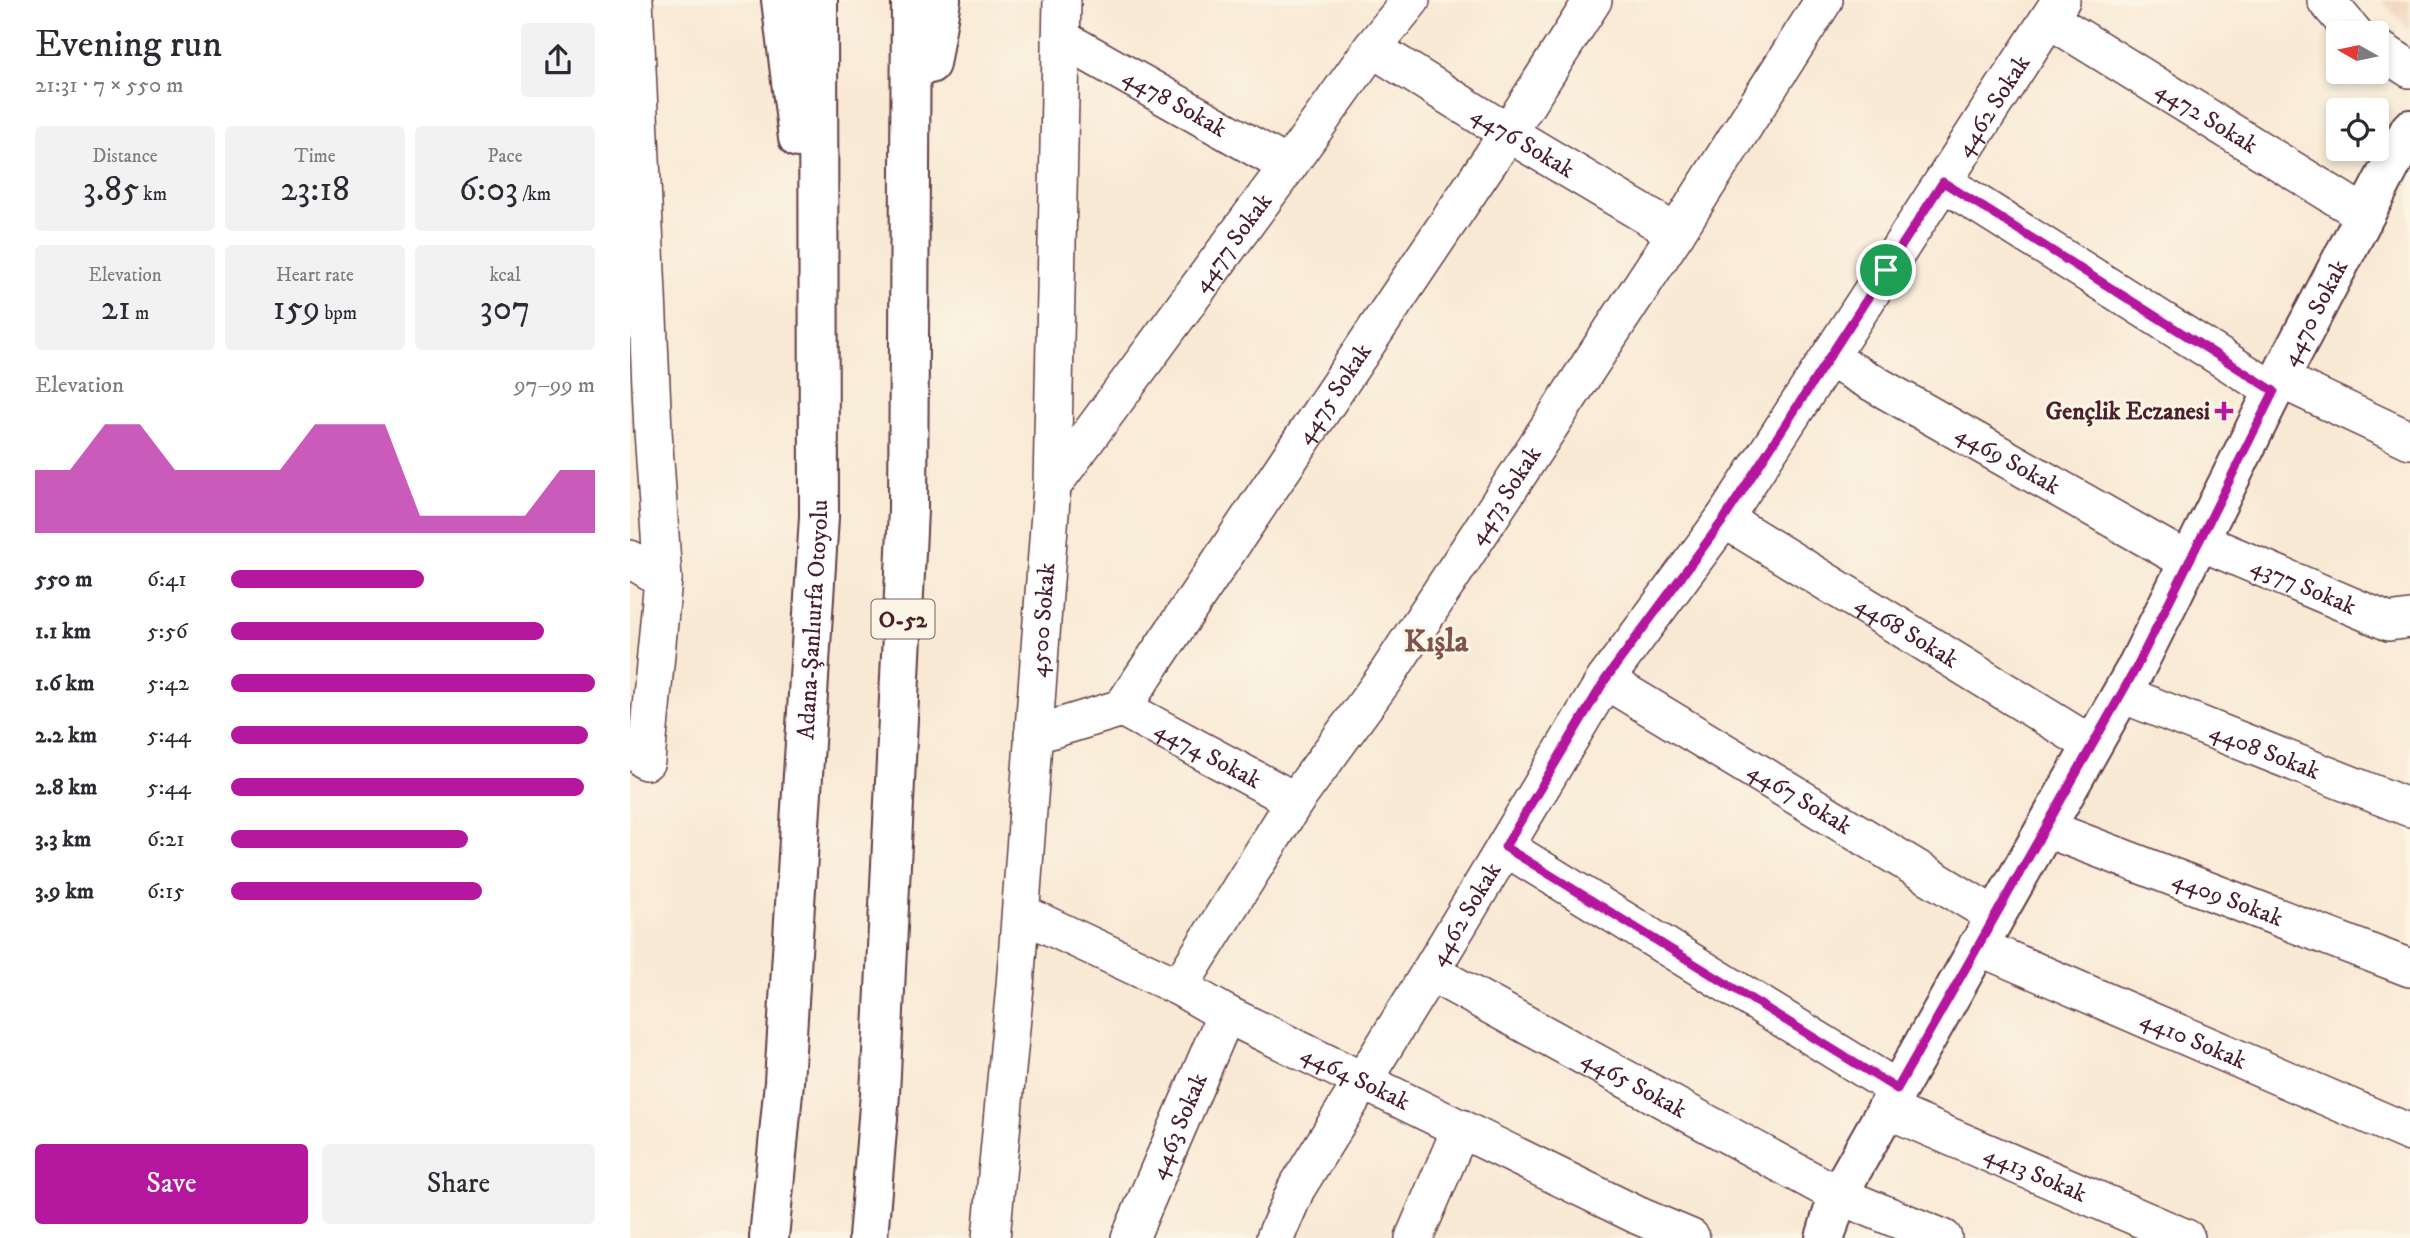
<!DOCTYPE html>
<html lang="en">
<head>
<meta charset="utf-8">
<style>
  :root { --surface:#fff; --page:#f2f2f3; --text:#2b2b33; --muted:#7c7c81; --accent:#b5179e }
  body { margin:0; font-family:"IM FELL DW Pica",serif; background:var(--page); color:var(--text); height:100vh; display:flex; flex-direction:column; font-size:26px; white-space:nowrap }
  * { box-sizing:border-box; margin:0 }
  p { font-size:23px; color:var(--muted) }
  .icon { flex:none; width:38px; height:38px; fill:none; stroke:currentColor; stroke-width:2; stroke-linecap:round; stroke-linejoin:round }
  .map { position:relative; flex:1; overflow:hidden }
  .panel { display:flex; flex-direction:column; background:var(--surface); width:630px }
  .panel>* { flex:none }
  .needle { width:46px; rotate:279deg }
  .controls { position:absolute; left:1696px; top:21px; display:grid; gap:14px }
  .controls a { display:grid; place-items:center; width:63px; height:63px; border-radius:7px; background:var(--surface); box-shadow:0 4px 10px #0003; font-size:35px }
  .pin { position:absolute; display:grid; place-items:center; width:60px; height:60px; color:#fff; margin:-30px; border:4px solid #fff; border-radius:50%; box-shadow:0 2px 7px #0007 }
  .round { display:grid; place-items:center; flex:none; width:74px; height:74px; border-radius:7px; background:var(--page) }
  .headline { display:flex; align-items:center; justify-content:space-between; height:119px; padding:0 35px }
  h1 { font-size:38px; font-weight:600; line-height:52px }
  .metrics { display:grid; grid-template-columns:repeat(3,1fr); gap:10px; height:119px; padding:7px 35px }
  .metrics div { display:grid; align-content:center; border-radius:7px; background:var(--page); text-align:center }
  .metrics b { font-size:35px; font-weight:600 }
  .metrics small { font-size:19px; font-weight:400 }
  .metrics p { font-size:19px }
  .chart { height:196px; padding:14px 35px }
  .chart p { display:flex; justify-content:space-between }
  .chart svg { width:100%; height:126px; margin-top:7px; fill:var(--accent); opacity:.7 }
  .primary-button { display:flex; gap:14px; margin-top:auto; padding:14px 35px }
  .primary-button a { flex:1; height:80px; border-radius:7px; background:var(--accent); color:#fff; font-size:28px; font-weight:600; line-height:80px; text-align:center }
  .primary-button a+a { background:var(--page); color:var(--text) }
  ul { padding:0 35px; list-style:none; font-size:23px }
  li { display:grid; grid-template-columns:112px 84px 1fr; align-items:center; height:52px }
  li i { height:18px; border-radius:9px; background:var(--accent) }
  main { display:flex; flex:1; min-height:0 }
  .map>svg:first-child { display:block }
  .built { fill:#efd6bc }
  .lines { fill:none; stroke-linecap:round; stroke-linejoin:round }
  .minor-casing { stroke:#643d44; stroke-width:40 }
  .major-casing { stroke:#643d44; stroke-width:42 }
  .highway-casing { stroke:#643d44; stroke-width:42 }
  .minor { stroke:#fff; stroke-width:37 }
  .major { stroke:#fff; stroke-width:38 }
  .highway { stroke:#fff; stroke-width:38 }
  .route-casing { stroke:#fff; stroke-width:14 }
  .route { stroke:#b5179e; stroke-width:9 }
  .poi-dot { fill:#b5179e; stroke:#fcf5e5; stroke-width:2.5 }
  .labels { text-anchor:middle; stroke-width:6; stroke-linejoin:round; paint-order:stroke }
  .shield { fill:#fcf5e5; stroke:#7f5f63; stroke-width:2 }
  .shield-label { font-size:23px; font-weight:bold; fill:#4a1f2b }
  .street-label { font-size:24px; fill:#4a1f2b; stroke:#fcf5e5 }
  .poi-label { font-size:24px; font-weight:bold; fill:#4a1f2b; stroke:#fcf5e5; text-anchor:end }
  .district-label { font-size:32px; font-weight:bold; fill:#80544e; stroke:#fcf5e5 }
</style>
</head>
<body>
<main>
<section class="panel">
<div class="headline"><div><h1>Evening run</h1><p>21:31 · 7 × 550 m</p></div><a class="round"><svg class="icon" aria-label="share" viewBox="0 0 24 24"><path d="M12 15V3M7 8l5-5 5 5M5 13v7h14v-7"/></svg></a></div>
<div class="metrics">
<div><p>Distance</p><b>3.85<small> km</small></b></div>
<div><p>Time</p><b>23:18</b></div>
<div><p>Pace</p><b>6:03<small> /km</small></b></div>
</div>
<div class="metrics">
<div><p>Elevation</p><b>21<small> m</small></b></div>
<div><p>Heart rate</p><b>159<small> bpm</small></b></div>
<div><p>kcal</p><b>307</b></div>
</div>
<div class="chart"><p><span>Elevation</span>97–99 m</p>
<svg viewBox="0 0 160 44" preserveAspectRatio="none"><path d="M0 44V22L10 22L20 6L30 6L40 22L50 22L60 22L70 22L80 6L90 6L100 6L110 38L120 38L130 38L140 38L150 22L160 22V44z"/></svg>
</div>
<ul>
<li><b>550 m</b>6:41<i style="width:53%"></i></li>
<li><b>1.1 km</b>5:56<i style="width:86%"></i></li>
<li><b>1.6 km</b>5:42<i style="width:100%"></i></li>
<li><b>2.2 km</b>5:44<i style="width:98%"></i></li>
<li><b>2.8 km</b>5:44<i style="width:97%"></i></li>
<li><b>3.3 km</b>6:21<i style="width:65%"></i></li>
<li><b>3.9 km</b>6:15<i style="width:69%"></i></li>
</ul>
<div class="primary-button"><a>Save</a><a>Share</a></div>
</section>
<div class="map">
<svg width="1780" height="1238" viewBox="0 0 1780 1238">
  <rect width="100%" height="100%" fill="#fcf5e5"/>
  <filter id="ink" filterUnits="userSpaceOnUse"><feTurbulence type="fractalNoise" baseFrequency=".0143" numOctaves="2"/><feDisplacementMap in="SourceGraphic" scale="14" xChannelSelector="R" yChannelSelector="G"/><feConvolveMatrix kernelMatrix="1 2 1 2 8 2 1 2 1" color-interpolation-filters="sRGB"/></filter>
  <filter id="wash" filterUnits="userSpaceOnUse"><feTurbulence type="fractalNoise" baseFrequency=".00686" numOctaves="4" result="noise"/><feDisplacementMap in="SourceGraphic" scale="28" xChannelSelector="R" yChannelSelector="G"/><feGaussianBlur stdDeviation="1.57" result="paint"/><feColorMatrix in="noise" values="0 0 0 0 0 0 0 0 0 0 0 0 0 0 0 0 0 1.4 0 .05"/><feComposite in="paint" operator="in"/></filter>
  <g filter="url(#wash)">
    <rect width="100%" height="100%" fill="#f8e9d4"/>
    <path class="built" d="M1751,0H1780V31Z"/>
  </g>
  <g filter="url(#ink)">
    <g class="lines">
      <defs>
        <g id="minor">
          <path d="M4,0L23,431L33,579L16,761"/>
          <path d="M1696,0L1724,33"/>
          <path id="s1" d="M1419,19L1735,215"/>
          <path id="s2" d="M431,38L658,166"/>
          <path d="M1746,47L1780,69"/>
          <path id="s3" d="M742,48L878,133L1046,233"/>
          <path d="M1313,182L1644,391"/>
          <path id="s4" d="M1199,358L1559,562"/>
          <path d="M1650,379L1780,440"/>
          <path id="s5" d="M422,486L658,166L742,48L781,0"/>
          <path id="s6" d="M1094,519L1462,745"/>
          <path id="s7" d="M1569,541L1759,622L1780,619"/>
          <path d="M0,559L33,579"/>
          <path id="s8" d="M975,680L1365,916"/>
          <path id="s9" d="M1492,694L1780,808"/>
          <path id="s10" d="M492,708L665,801"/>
          <path id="s11" d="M403,735L492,708L878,133L963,0"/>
          <path id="s12" d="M1415,828L1780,968"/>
          <path d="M875,847L1267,1089"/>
          <path id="s13" d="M391,913L549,987L596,1014L1009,1216L1061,1238"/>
          <path id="s14" d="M1347,946L1780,1133"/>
          <path id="s15" d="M800,972L1208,1195L1313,1238"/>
          <path id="s16" d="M549,987L665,801L754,679L1046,233L1194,0"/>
          <path id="s17" d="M1256,1109L1556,1238"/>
          <path id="s18" d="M361,1238L385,986L422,486L432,0"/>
          <path id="s19" d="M500,1238L596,1014"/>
          <path id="s20" d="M645,1238L666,1189L800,972L975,680L1094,519L1431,0"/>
          <path d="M784,1238L831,1128"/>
        </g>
        <g id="major">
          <path id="s21" d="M1195,1238L1208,1195L1506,668L1657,364L1780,129"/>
        </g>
        <g id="highway">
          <path d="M151,0L168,138"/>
          <path d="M300,64L311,0"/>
          <path id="s22" d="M139,1238L154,1082L189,517L188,0"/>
          <path d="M238,1238L250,1094L278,510L281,0"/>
        </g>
      </defs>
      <use href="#minor" class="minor-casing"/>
      <use href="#major" class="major-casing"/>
      <use href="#highway" class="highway-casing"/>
      <use href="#minor" class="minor"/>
      <use href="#major" class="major"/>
      <use href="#highway" class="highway"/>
    </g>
  </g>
  <g class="lines" filter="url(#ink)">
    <defs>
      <path id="route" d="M1313,182L1644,391L1506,668L1267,1089L875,847L975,680L1094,519Z"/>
    </defs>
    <use href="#route" class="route-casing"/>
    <use href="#route" class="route"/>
  </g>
  <path class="poi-dot" d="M1590.5 400.5h7v7h7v7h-7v7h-7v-7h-7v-7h7z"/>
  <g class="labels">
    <rect class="shield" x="241.5" y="599.5" width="63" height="39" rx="5"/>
    <g class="shield-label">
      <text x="273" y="627">O-52</text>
    </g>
    <g class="street-label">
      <text dy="8" stroke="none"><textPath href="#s2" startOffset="131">4478 Sokak</textPath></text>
      <text dy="8" stroke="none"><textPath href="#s20" startOffset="1342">4462 Sokak</textPath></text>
      <text dy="8" stroke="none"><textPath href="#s1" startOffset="186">4472 Sokak</textPath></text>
      <text dy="8" stroke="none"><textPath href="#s3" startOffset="178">4476 Sokak</textPath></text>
      <text dy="8" stroke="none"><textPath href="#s5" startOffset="303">4477 Sokak</textPath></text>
      <text dy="8" stroke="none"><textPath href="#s21" startOffset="1048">4470 Sokak</textPath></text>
      <text dy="8" stroke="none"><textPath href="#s11" startOffset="472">4475 Sokak</textPath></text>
      <text dy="8" stroke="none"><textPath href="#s4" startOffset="206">4469 Sokak</textPath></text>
      <text dy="8" stroke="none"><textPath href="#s16" startOffset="590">4473 Sokak</textPath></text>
      <text dy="8" stroke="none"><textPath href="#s7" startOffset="114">4377 Sokak</textPath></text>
      <text dy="8" stroke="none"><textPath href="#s22" startOffset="620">Adana-Şanlıurfa Otoyolu</textPath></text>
      <text dy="8" stroke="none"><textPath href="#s18" startOffset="620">4500 Sokak</textPath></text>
      <text dy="8" stroke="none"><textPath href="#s6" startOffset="215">4468 Sokak</textPath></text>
      <text dy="8" stroke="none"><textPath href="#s9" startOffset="154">4408 Sokak</textPath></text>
      <text dy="8" stroke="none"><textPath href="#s10" startOffset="98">4474 Sokak</textPath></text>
      <text dy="8" stroke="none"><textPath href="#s8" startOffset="228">4467 Sokak</textPath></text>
      <text dy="8" stroke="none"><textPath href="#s12" startOffset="196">4409 Sokak</textPath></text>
      <text dy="8" stroke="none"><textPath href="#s20" startOffset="376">4462 Sokak</textPath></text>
      <text dy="8" stroke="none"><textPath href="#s14" startOffset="236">4410 Sokak</textPath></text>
      <text dy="8" stroke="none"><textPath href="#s13" startOffset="373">4464 Sokak</textPath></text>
      <text dy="8" stroke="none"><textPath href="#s15" startOffset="233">4465 Sokak</textPath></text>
      <text dy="8" stroke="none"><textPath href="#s19" startOffset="122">4463 Sokak</textPath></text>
      <text dy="8" stroke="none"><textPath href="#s17" startOffset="163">4413 Sokak</textPath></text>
    </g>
    <g class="poi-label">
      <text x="1580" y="419">Gençlik Eczanesi</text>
    </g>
    <g class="district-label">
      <text x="806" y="651">Kışla</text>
    </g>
  </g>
</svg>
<div class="controls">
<a><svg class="needle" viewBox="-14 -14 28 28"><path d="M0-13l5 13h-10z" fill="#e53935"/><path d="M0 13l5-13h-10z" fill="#7c7c81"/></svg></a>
<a><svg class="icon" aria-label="locate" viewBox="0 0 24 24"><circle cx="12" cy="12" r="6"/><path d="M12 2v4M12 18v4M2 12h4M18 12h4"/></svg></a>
</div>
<div class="pin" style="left:1256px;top:270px;background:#1e9e55"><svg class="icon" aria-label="arrive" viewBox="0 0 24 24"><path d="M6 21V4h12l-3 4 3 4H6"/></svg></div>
</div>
</main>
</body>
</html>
